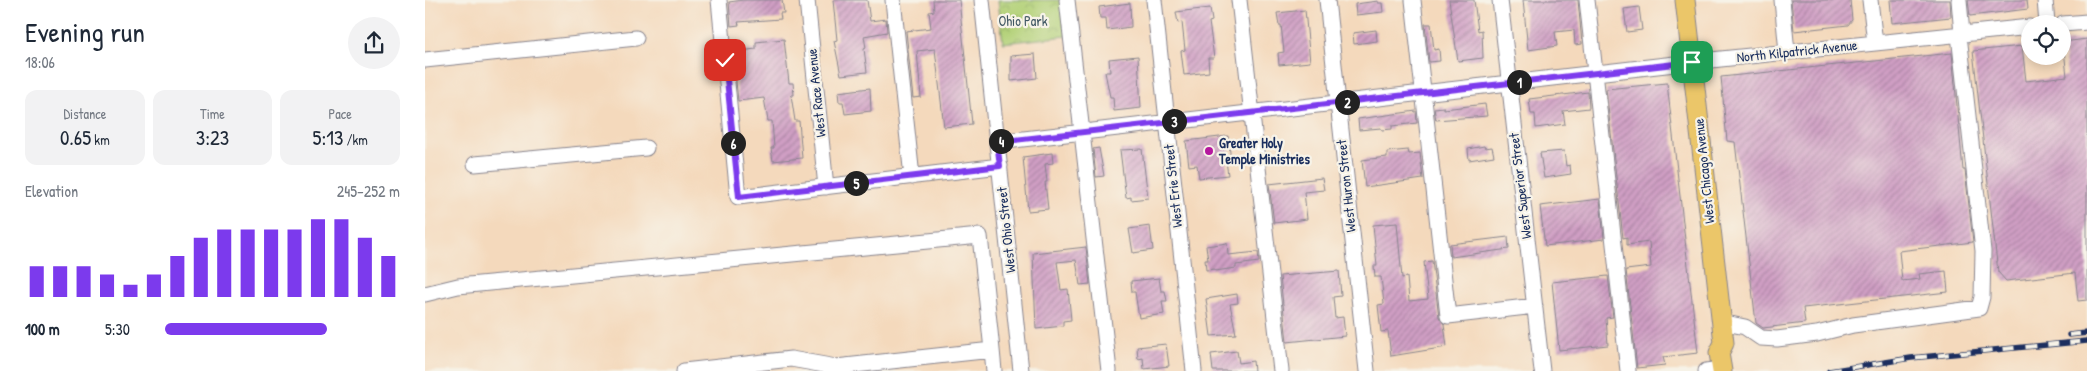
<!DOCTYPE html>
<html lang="en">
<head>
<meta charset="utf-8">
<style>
  :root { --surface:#fff; --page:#f2f2f3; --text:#1f2937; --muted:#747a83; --accent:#7c3aed }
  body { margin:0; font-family:"Patrick Hand",sans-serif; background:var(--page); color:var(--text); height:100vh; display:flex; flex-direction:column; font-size:19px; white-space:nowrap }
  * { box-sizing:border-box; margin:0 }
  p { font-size:16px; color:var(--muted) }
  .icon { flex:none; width:28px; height:28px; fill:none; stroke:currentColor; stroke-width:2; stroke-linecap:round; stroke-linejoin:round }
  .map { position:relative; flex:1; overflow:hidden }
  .sheet { display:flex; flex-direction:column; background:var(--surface); width:425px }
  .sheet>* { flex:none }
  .fabs { position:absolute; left:1596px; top:15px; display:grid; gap:10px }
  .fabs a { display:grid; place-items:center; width:50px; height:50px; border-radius:50%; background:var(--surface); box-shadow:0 2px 12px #0003; font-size:25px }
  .pin { position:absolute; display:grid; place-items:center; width:42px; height:42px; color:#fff; margin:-21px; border-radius:10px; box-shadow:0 2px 8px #0006 }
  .km { position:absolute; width:25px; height:25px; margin:-12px; border-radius:50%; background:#222; color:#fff; font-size:14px; line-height:25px; text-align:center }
  .round { display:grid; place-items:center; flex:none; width:52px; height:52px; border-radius:26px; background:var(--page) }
  .head { display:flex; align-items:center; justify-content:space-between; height:85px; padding:0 25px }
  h1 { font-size:28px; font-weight:600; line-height:38px }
  .metrics { display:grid; grid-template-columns:repeat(3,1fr); gap:8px; height:85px; padding:5px 25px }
  .metrics div { display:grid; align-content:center; border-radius:12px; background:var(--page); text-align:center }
  .metrics b { font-size:21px; font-weight:600 }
  .metrics small { font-size:14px; font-weight:400 }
  .metrics p { font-size:14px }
  .chart { height:140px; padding:10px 25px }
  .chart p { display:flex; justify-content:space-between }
  .chart svg { width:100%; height:90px; margin-top:5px; stroke:var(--accent); stroke-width:6 }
  ul { padding:0 25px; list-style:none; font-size:16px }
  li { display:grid; grid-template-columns:80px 60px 1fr; align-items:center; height:38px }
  li i { height:12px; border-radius:6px; background:var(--accent) }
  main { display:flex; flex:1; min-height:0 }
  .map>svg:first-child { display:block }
  .park { fill:url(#park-crowns); stroke:#67806b }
  .building { fill:url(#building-hatch) }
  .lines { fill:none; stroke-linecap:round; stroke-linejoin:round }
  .minor-casing { stroke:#88848d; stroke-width:17 }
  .major-casing { stroke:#88848d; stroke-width:21 }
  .minor { stroke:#fff; stroke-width:15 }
  .major { stroke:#ebc669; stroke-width:19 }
  .rail-casing { stroke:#1b2f5e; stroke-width:5.5 }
  .rail { stroke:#f7f3e8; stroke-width:4; stroke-dasharray:11; stroke-linecap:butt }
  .route-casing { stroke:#fff; stroke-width:10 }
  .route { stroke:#7c3aed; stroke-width:6 }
  .poi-dot { fill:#b5179e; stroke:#f7f3e8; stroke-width:2 }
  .labels { text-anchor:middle; stroke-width:4.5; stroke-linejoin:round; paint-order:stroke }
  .park-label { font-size:14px; fill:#415864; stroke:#f7f3e8 }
  .street-label { font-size:14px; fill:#1b2f5e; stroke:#f7f3e8 }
  .poi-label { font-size:14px; font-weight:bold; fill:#1b2f5e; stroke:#f7f3e8; text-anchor:start }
</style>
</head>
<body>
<main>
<section class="sheet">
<div class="head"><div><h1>Evening run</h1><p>18:06</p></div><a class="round"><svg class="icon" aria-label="share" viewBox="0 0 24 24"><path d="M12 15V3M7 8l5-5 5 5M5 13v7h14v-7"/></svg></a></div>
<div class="metrics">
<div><p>Distance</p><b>0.65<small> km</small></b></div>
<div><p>Time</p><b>3:23</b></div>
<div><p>Pace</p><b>5:13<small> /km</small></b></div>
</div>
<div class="chart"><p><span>Elevation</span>245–252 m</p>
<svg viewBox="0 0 160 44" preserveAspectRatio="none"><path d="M5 44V29M15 44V29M25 44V29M35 44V33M45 44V38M55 44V33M65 44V24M75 44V15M85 44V11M95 44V11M105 44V11M115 44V11M125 44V6M135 44V6M145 44V15M155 44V24"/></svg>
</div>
<ul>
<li><b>100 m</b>5:30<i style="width:69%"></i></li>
</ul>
</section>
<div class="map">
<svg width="1662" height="371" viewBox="0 0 1662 371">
  <defs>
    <pattern id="park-crowns" width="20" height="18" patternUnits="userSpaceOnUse" patternTransform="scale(1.25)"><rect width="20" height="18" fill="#b3d178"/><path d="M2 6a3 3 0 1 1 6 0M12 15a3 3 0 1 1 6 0" fill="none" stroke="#99b46a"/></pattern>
    <pattern id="building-hatch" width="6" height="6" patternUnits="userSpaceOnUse" patternTransform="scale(1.25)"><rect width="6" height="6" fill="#d09fc4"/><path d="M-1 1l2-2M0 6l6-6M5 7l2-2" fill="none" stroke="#a882a2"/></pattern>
  </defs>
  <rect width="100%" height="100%" fill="#f7f3e8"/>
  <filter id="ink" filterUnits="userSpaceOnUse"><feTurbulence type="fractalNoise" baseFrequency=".02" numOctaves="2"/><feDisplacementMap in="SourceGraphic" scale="10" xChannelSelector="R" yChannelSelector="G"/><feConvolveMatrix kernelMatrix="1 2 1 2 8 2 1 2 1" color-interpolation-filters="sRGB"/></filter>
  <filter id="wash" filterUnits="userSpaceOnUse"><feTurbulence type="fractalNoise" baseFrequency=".0096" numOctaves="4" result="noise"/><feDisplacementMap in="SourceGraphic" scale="20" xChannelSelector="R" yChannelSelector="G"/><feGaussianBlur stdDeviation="1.12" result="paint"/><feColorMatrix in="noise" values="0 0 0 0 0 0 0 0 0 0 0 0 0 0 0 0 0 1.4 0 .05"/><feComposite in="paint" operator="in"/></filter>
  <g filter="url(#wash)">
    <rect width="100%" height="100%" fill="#f4d9bc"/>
    <path class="park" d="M573,0H638L642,36L578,43Z"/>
    <g id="blocks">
      <path class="building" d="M318,0H357L359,13H355L356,19L313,22L314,25L306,26L304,2Z
        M408,0H442L445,21L461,19L462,32L439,36L441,48L439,49L442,72L416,75L409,41L412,40Z
        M508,0H534L547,124L519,127L510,49L492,51L496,97L488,98L481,31L506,28L504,12L509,11Z
        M1024,0H1049L1053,31L1057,30L1058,58L1033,61Z
        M1098,0H1153L1157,44L1150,45L1149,30L1130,32L1132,46L1103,50Z
        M1366,0H1425L1427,20L1423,25L1369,31Z
        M1465,0H1525L1526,17L1467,23Z
        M1543,0H1602L1603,9L1545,16Z
        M953,1V3H957L958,12L931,15L930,4Z
        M705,3L706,27L682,30L681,18H675L674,7Z
        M1214,7L1217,30L1202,32L1199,9Z
        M785,8L787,21L784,22L789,58H783L784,72L759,75L756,51L760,50L757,22L753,23L751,12Z
        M880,10L885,62L854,65L853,53L859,52L856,25H854L852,13Z
        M1000,24H1006L1009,50L1014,49L1015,61L1004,62Z
        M951,30L952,41L929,44L928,33Z
        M359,39L364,83H368L369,95H366L370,121H374L377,158L348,161L346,148H349L347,121H343L339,98L313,101L308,52L331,49V42Z
        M1662,39V300L1653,301L1650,273L1581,281L1573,272L1548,51L1597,46L1601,81L1642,76L1638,42Z
        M1527,53L1538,170H1540L1548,242L1474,251L1477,281L1495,279L1494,274L1521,271L1523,292L1378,308L1380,323L1338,328L1331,323L1310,142L1302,141L1296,77Z
        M610,54L612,78L586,81V56Z
        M713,56L716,108L689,111L688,97H685L680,72H685L684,59Z
        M1242,83L1273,353L1238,357L1240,365L1212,368L1201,270L1226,267L1224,242L1202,245V237L1198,238L1181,89Z
        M445,88L446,111L420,114L418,102H414L413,92Z
        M1163,92L1164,108L1138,111L1140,124L1111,128L1110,114H1106L1104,99Z
        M1060,104L1062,116L1011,120L1009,108L1019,107V109Z
        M991,111L992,123L967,126V129L957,130L956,128L934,130L933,119Z
        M803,136L806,161H801L803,175L774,178L772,165L764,166L761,141Z
        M1059,146L1060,148L1067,147L1069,156L1044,160L1043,149Z
        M674,148L679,176L671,177L668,149Z
        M717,149L723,198L706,200V197L701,198L695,150Z
        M983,150L984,154L995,153L998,179L940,187L937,160L962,157V152Z
        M1139,151L1141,166L1145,165L1146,174L1119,178L1115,153Z
        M627,153L628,163L620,164L622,182H620L623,209L603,211L598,157Z
        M897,178L899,190L879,192L882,219L849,223L844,184Z
        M1175,199L1179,239L1120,246L1115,206Z
        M972,223L977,278L982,277L984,301L1003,299L999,262L1007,261L1014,317L1019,324L1022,347L966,356L963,331L956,332L953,305L959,304L956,277H950L949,266H952L948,225Z
        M725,226L728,250L708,253L704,229Z
        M1083,237L1084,249L1026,257L1025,244Z
        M802,243L803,255L833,252L834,262L811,265V268L790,271V269L781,270L780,260H783L781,246Z
        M661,247L665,284L655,285L651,260L632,262L636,290L643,289L646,320L638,321V326L611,329L608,253Z
        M914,271L916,296L908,297L910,318L918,317L920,336L862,342L855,276Z
        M1183,276L1188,317L1181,318L1183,345L1134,350L1127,282Z
        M734,278L736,291H740L742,301H737L739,314L714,318L710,292H707L706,281Z
        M812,294L813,303L805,304L811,334L786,336L781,299Z
        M741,344L744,366L719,369L718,358L713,359L712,347Z
        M812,351L814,363L828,361L829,371H788L786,354Z"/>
    </g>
  </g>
  <g filter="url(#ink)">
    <use href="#blocks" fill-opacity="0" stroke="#88848d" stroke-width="1"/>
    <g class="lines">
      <defs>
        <path id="minor" d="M294,0L313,197L575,166
          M382,0L401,187
          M468,0L487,177
          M557,0L596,371
          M642,0L684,371
          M729,0L769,371
          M814,0L856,371
          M902,0L942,371
          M988,0L1023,316L1110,306
          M1075,0L1117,371
          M1162,0L1203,371
          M1357,0L1362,52
          M1445,0L1450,43
          M1534,0L1537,34
          M1620,0L1622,24
          M1638,24L1662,22
          M0,60L211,38
          M572,142L1267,62L1605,27
          M50,164L221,148
          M0,294L33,286L555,236L567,350L411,367L366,359L259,371
          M1296,322L1320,327L1336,338L1352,339L1392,334L1428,325L1554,308L1557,297L1558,251L1534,35
          M567,350L569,371
          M1281,371L1296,369"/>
        <path id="major" d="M1260,0L1299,343L1294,353L1297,371"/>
      </defs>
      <use href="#minor" class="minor-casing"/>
      <use href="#major" class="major-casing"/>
      <use href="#minor" class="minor"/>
      <use href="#major" class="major"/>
      <defs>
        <path id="rail" d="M1644,335L1662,333
          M1404,371L1486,358L1662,341"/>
      </defs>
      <use href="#rail" class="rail-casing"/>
      <use href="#rail" class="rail"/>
    </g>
  </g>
  <g class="lines" filter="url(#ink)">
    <defs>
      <path id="route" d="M300,60L314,197L575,166L572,142L1267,62"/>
    </defs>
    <use href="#route" class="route-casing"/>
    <use href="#route" class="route"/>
  </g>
  <circle class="poi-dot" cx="784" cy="151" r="5"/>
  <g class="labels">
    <g class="park-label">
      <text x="598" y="26">Ohio Park</text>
    </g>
    <g class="street-label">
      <text transform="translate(1372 51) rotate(-6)" y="5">North Kilpatrick Avenue</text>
      <text transform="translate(391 93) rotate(-96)" y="5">West Race Avenue</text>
      <text transform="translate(1279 171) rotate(-96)" y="5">West Chicago Avenue</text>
      <text transform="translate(748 186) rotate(-96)" y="5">West Erie Street</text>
      <text transform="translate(921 186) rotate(-96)" y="5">West Huron Street</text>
      <text transform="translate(1095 186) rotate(-97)" y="5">West Superior Street</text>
      <text transform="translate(581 230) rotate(-96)" y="5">West Ohio Street</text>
    </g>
    <g class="poi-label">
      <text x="794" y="148">Greater Holy<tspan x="794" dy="16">Temple Ministries</tspan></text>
    </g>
  </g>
</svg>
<div class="fabs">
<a><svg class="icon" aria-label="locate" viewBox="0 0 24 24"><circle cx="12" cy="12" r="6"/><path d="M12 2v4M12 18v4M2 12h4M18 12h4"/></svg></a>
</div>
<div class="pin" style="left:1267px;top:62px;background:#1e9e55"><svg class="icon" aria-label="arrive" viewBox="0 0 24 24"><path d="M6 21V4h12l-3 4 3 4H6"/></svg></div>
<div class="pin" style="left:300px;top:60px;background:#d93025"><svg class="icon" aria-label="check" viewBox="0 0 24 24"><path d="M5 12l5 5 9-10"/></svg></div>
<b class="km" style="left:1094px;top:82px">1</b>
<b class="km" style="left:922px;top:102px">2</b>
<b class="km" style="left:749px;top:121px">3</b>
<b class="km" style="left:576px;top:141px">4</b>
<b class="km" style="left:431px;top:183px">5</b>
<b class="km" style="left:308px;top:143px">6</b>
</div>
</main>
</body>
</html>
